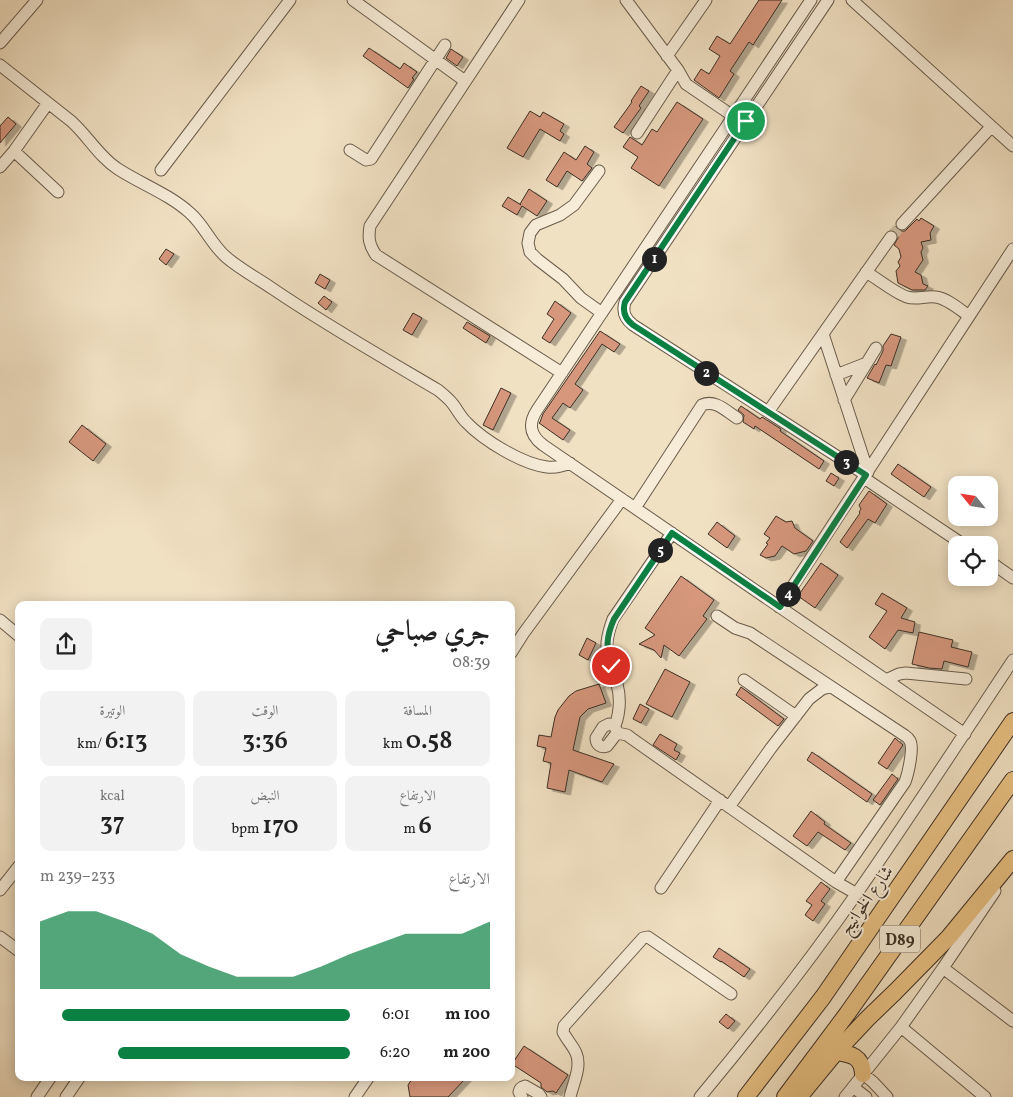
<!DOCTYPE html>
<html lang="ar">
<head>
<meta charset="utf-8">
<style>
  :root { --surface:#fff; --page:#f2f2f2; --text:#222; --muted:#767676; --accent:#0b8043 }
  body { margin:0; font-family:Vollkorn,Amiri,serif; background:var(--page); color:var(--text); direction:rtl; height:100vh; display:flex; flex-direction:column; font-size:19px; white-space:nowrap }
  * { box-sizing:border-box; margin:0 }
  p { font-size:16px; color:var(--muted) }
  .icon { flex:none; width:28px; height:28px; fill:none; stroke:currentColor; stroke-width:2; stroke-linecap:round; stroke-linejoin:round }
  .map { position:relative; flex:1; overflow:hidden; direction:ltr }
  .sheet { position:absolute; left:15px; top:601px; width:500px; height:480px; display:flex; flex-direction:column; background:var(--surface); border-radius:10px; box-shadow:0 2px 12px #0003; direction:rtl }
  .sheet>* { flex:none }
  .needle { width:32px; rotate:300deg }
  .tools { position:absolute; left:948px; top:476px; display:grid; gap:10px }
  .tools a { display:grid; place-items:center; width:50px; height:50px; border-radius:10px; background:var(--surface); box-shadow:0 2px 12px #0003; font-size:25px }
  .pin { position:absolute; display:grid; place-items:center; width:42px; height:42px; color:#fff; margin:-21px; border:2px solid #fff; border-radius:50%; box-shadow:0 1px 5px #0007 }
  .km { position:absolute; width:25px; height:25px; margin:-12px; border-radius:50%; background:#222; color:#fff; font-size:14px; line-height:25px; text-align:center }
  .round { display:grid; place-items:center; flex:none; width:52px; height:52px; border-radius:10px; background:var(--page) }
  .overview { display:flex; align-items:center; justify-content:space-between; height:85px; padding:0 25px }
  h1 { font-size:28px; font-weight:600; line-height:38px }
  .metrics { display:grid; grid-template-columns:repeat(3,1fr); gap:8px; height:85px; padding:5px 25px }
  .metrics div { display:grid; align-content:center; border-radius:10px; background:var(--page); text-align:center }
  .metrics b { font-size:25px; font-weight:600 }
  .metrics small { font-size:14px; font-weight:400 }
  .metrics p { font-size:14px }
  .chart { height:140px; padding:10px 25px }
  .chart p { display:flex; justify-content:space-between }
  .chart svg { width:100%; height:90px; margin-top:5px; fill:var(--accent); opacity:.7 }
  ul { padding:0 25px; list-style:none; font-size:16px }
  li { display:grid; grid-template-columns:80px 60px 1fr; align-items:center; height:38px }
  li i { height:12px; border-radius:6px; background:var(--accent) }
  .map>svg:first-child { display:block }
  .building { fill:#d6977d; stroke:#3c2f25; filter:url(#shadow) }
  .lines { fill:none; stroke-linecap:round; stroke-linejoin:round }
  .minor-tunnel { stroke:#cdbda3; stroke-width:11; stroke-dasharray:11 5.5; stroke-linecap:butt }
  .minor-casing { stroke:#695c4c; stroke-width:13 }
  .highway-casing { stroke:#3c2f25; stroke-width:18 }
  .minor { stroke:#f6ecd8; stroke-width:11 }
  .highway { stroke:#e8c082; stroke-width:16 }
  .route-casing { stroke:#fff; stroke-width:10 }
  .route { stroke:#0b8043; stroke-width:6 }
  .labels { text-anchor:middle; stroke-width:4; stroke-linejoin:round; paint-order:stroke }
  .shield { fill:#f6ecd8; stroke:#74685b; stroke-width:1 }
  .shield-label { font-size:16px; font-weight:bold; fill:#3c2f25 }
  .street-label { font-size:18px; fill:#3c2f25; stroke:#f6ecd8 }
</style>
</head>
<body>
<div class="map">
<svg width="1013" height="1097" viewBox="0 0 1013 1097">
  <defs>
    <filter id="shadow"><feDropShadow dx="5.5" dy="3" stdDeviation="0" flood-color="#0004"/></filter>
  </defs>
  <rect width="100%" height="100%" fill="#f1e1c3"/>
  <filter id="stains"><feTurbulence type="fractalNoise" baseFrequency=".004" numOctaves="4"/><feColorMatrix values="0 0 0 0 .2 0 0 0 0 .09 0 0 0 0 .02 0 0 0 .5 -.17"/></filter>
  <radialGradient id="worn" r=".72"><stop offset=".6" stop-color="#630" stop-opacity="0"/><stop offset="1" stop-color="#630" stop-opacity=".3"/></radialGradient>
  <path class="building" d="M759,0H782L753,45L749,42L730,71L734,74L719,98L694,80L701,69L709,74L720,56L709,49L717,36L730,44Z
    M369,48L400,69L404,63L417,72L412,78L414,79L408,88L363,56Z
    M451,49L463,57L457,66L446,58Z
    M641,86L649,91L639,106L641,108L623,133L614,127L632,102L631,101Z
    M677,102L703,119L659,186L631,168L638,157L623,147L630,137L642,145L652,129L657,132Z
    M530,111L540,117L543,112L564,124L560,131L564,134L560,141L540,129L523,157L507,148Z
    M8,117L16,124L0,143V126Z
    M585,146L594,152L587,164L592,168L582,181L567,171L557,187L546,180L564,152L576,160Z
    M529,189L547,201L537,216L522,206L517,215L502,206L508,197L521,205L520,204Z
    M921,218L934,226L930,233L931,240L921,242L923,248L921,252L923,260L915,272L921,275L923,284L928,286L925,290H912L898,283L896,271L900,266L898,262L901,257L899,249L894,245L898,238V234L896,231L893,230L895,226L900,231H905L917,219L919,221Z
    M166,249L174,254L166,265L159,259Z
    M320,274L330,280L325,289L315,283Z
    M324,296L332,302L326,310L318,303Z
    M555,301L571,313L550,343L542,338L554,319L547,314Z
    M413,313L422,318L412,335L403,330Z
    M467,322L490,336L486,343L463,328Z
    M600,331L620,344L614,352L602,344L575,384L583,390L570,408L563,403L552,418L570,430L563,440L539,423L540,422L543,414Z
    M891,334L901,337L891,366L886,365L879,383L867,378L875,364L876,365L883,351V346Z
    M501,388L511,393L493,430L483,425Z
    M741,406L760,419L762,417L781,429L780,431L824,461L819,469L755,426L754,429L743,422L744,415L738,410Z
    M82,425L106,444L93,461L69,442Z
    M898,464L931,487L924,497L891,474Z
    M831,473L839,478L834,486L826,481Z
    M869,491L887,504L875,523L868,519L847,548L840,542L860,513L859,512L861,509L859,505Z
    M776,516L786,522L792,521L795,528L813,541L806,551L794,554L782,546L775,556L766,558L760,555L768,544L766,543L770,538L764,534Z
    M717,522L735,536L727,548L708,534Z
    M821,563L838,575L815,608L798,596Z
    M681,576L714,600L703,616L707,619L679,656L664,645L661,658L654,650L639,644L655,635L645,628Z
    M882,593L907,608L901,618L915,622L913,633L898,630L885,649L869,637L887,611L875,604Z
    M919,632L953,640L951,647L972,652L968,667L944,661L942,669L929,668L912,664Z
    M587,638L596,643L588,660L579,655Z
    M665,669L690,682L672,717L646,704Z
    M599,684L606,703L588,709L580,717L573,750L614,764L602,782L569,770L565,792L547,788L551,763L543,761L546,748L537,746L539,735L551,737L555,717L558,710L569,696L576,691Z
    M741,687L784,719L778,726L736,695Z
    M640,704L649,709L641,723L633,719Z
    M660,734L677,744L674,750L680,753L676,760L653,745Z
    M895,738L903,745L887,769L878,763Z
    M812,752L872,794L867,802L807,760Z
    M892,774L898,779L880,805L873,800Z
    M811,811L825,822L824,824L851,843L845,850L818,832L807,846L793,836Z
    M821,882L830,889L821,901L825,904L813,921L805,915L812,905L806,901Z
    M719,948L750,969L744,977L721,961V962L713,957Z
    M726,1014L735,1021L728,1029L719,1022Z
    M524,1046L568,1075L556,1093L553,1091L547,1092L541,1087V1083L512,1064Z
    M416,1078H466L448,1097H410L408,1085L412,1079Z"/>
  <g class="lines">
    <path class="minor-tunnel" d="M891,237L902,224"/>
    <defs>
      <path id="minor" d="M353,0L465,81
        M519,0L370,226C368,238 369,245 376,255L562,373
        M626,0L678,70L686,84L733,116
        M811,0L537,410C528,424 530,435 543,445L965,734
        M828,0L625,302C622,312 625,319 633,325L866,475
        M852,0L1013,146
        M0,43L37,0
        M667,56L706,0
        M0,65L71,121C88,136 99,157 118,169C141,184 169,194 190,213C204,225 211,244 226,257C240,269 257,278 273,289C326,325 382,357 438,390C443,394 448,398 452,403C457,409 460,416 466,422C483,440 522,464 547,467C555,468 563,466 570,463
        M637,133L678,70
        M350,150L366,160L371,159L445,45
        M14,151L58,192
        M0,167L14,151L48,103
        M161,170L290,0
        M599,171L574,205L560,215L536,225L530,233L528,243L530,252L537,259L563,279L581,298L602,313
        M902,224L991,127
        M866,272C878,279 895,293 907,297C916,300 925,296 935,297C947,298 959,309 969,316
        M823,334L868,472
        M836,375L867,363
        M844,400L876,348
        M768,412L891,237
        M864,478L964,545
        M635,508L702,405C715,399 726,411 737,418
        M989,561L1013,578
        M779,607L1013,249
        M717,616L735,628L750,633L904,735C907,737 908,737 910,741C914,748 908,774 905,782L836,882
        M0,620L19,636
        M511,653L523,634L622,499
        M744,680L796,716
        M886,680L899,674L906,673L966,679
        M609,724L615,726L617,733L607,746C601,748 596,745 596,738L603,727Z
        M615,726C620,712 621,699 617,684C613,670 606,657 607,642C608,634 610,627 613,619L672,533
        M617,733L627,735L631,738L836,882L857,894
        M729,807L771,748L809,699L822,689L830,687
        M661,888L720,800
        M0,890L19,866
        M0,937L19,951
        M943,968L1013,1021
        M901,1027L985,1097
        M863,1074L873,1082L887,1097
        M853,1087L866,1097
        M37,1097L50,1078
        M66,1097L79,1078
        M355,1097L368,1078
        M522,1097L519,1092C520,1088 521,1087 525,1086L539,1094L541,1097
        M570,1097C573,1084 582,1066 576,1053C573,1046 567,1040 563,1032L564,1026L643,938L648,937L731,994
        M700,1097C755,1031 808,963 857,893C911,816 961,738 1013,660
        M845,1097L901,1027L943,968L995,891"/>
      <path id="highway" d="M836,1052C851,1054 862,1056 863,1074
        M746,1097L823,997L1013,721
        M785,1097L847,1014L1013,780
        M799,1097L836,1052L867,1019L895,992L949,937L1013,859"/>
    </defs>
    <use href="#minor" class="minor-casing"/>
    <use href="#highway" class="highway-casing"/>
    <use href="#minor" class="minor"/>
    <use href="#highway" class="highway"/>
  </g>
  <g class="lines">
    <defs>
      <path id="route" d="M611,666C606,648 606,637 614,619L672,533L780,607L866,475L633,325C625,319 622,312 625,302L746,121"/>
    </defs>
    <use href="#route" class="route-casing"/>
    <use href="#route" class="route"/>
  </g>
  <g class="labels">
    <rect class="shield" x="880" y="925.5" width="40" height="27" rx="4"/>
    <g class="shield-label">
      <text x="900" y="945">D89</text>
    </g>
    <g class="street-label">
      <text transform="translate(866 900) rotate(-55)" y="6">شارع الخوانيج</text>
    </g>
  </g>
  <rect width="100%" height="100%" filter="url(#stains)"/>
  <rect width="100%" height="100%" fill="url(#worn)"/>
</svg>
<div class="tools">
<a><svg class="needle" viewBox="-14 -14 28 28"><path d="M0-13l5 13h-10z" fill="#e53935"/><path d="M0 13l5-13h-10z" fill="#767676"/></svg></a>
<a><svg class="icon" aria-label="locate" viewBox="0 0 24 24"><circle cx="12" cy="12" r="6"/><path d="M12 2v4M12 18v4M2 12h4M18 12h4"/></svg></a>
</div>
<div class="pin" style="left:746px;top:121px;background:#1e9e55"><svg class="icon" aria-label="arrive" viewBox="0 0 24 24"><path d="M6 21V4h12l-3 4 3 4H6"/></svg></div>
<div class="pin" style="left:611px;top:666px;background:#d93025"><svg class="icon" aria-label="check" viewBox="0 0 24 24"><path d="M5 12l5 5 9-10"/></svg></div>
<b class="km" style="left:654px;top:259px">1</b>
<b class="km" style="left:706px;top:373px">2</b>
<b class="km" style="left:846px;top:462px">3</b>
<b class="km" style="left:788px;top:594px">4</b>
<b class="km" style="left:660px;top:550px">5</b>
<section class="sheet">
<div class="overview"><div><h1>جري صباحي</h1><p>08:39</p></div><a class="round"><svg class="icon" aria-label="share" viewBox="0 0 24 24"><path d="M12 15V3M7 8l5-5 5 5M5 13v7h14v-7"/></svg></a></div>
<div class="metrics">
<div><p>المسافة</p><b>0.58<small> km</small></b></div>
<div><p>الوقت</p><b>3:36</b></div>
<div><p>الوتيرة</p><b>6:13<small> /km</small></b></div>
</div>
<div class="metrics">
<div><p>الارتفاع</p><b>6<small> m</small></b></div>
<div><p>النبض</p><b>170<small> bpm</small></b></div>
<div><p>kcal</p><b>37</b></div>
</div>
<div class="chart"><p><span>الارتفاع</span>233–239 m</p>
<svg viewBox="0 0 160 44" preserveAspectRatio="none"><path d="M0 44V11L10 6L20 6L30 11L40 17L50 27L60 33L70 38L80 38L90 38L100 33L110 27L120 22L130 17L140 17L150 17L160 11V44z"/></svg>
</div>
<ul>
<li><b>100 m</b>6:01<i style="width:93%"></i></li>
<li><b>200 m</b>6:20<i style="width:75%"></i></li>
</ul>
</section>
</div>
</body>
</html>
